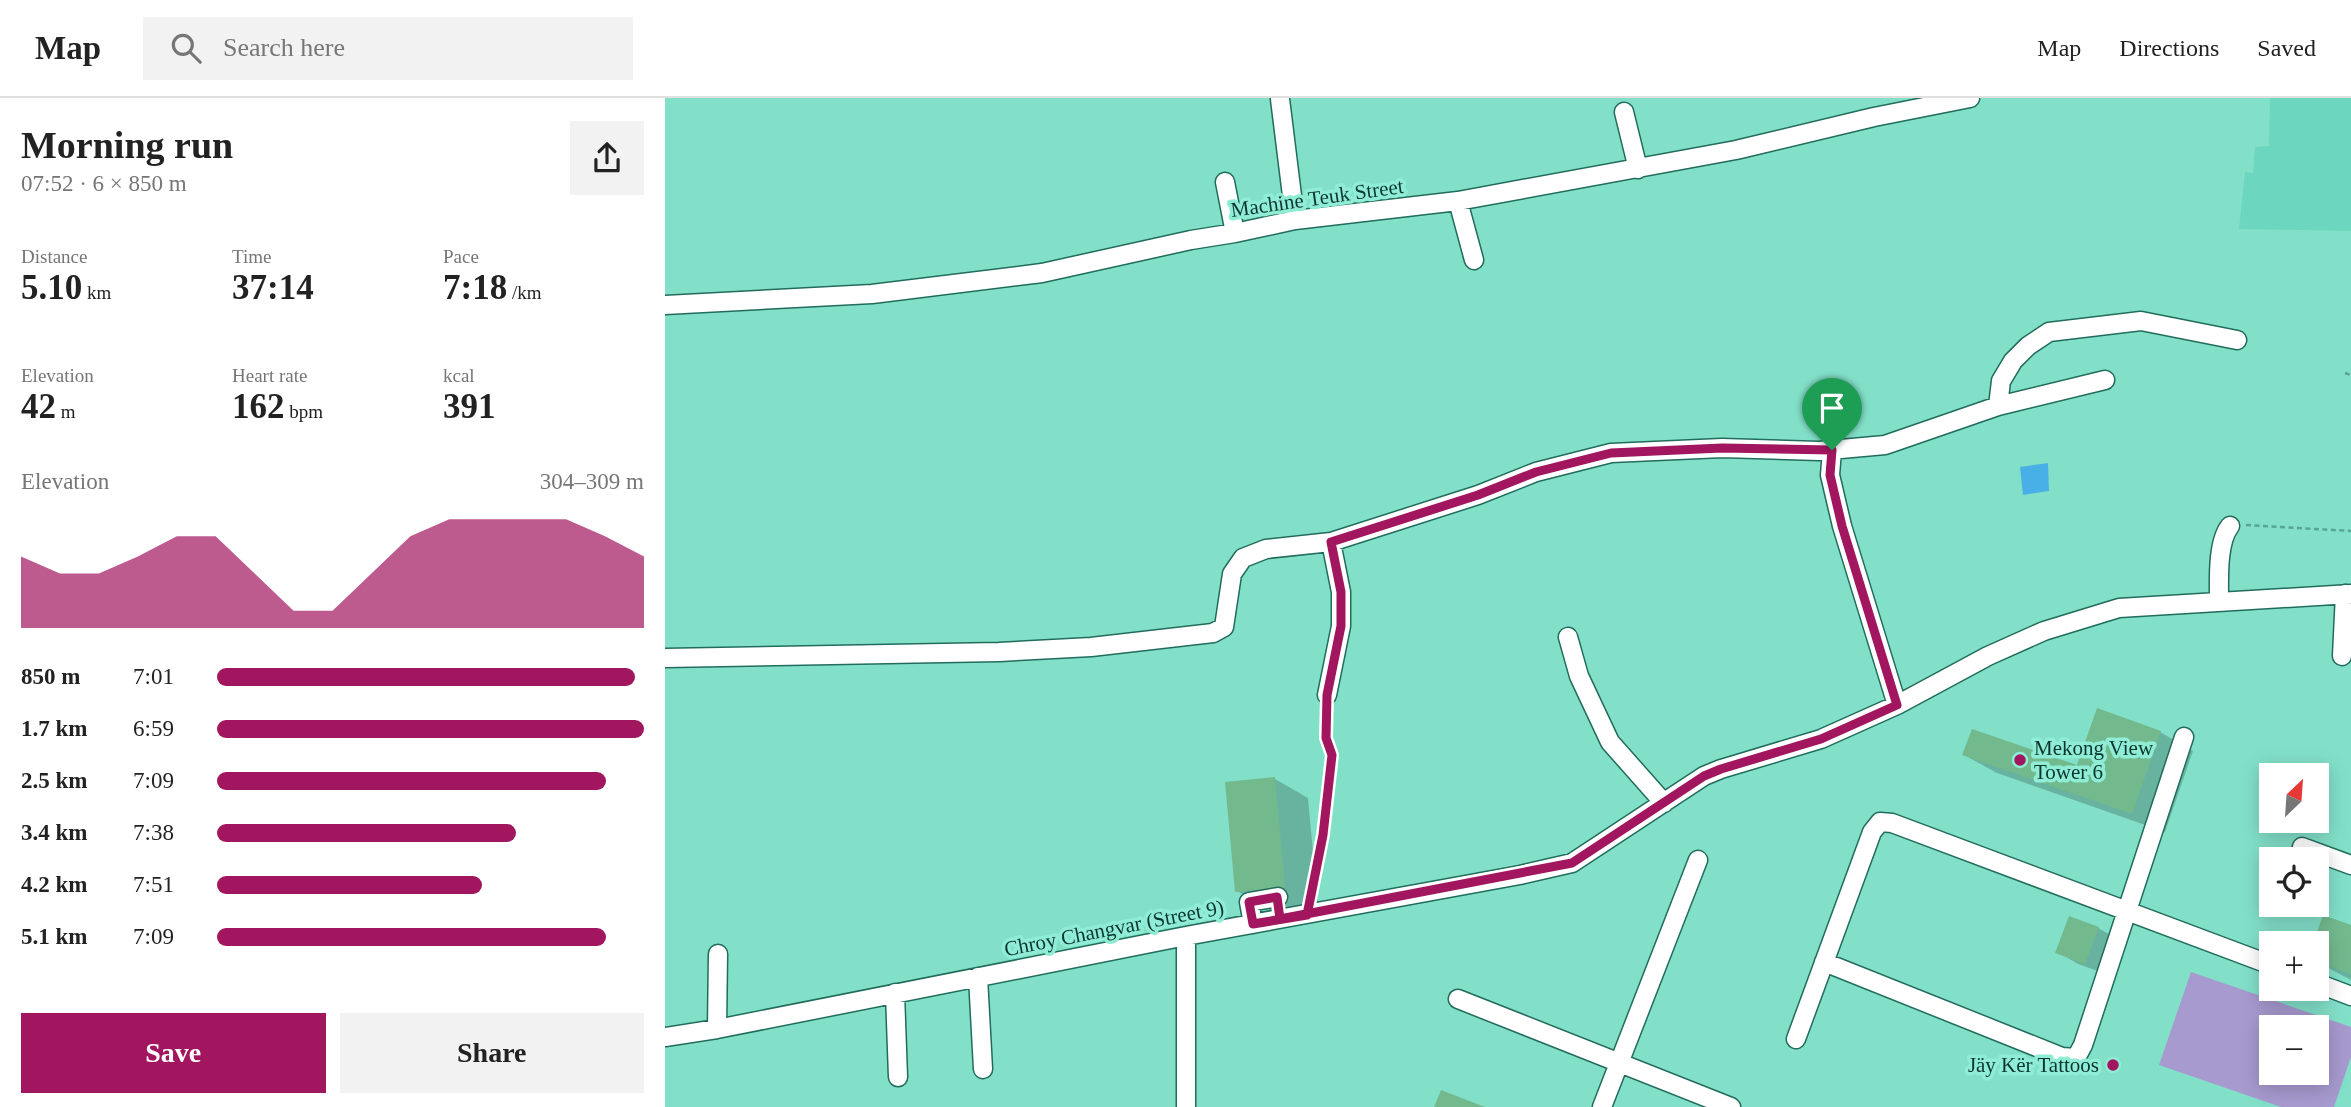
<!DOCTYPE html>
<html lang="en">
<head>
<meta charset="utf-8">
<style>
  :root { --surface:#fff; --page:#f2f2f2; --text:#222; --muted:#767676; --line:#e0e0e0; --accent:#a2165f }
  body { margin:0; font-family:"Times New Roman",serif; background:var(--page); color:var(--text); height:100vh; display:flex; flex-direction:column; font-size:26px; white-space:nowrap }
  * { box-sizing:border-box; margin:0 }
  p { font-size:23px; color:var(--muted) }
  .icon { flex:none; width:38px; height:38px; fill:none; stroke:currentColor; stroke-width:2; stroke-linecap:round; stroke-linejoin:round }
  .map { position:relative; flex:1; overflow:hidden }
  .side { display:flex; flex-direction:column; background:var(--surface); width:665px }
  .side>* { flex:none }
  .needle { width:46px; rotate:25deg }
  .fabs { position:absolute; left:1594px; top:665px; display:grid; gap:14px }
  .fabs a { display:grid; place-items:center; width:70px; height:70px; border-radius:0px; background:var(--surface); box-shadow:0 4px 18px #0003; font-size:35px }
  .pin { position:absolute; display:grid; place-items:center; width:60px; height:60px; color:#fff; margin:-72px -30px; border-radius:50% 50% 50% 0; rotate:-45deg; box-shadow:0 0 7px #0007 }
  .pin .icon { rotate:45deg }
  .round { display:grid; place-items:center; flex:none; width:74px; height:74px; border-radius:0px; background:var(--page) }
  .head { display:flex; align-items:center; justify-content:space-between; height:119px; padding:0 21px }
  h1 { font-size:38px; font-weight:800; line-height:52px }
  .metrics { display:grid; grid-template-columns:repeat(3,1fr); gap:10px; height:119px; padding:7px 21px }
  .metrics div { display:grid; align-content:center }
  .metrics b { font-size:35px; font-weight:800 }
  .metrics small { font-size:19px; font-weight:400 }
  .metrics p { font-size:19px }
  .chart { height:196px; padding:14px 21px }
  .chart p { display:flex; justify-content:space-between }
  .chart svg { width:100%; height:126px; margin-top:7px; fill:var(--accent); opacity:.7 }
  .button { display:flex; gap:14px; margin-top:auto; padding:14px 21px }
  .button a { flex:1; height:80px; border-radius:0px; background:var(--accent); color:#fff; font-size:28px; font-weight:800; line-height:80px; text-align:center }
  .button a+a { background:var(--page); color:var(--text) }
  ul { padding:0 21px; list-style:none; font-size:23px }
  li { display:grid; grid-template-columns:112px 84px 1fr; align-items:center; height:52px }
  li i { height:18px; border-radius:9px; background:var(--accent) }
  header { display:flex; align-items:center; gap:42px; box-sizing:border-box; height:98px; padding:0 35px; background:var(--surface); border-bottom:2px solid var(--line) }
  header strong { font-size:33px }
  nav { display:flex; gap:38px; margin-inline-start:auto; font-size:24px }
  .search { width:490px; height:63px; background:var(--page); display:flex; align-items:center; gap:18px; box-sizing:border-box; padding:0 24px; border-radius:0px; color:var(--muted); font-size:26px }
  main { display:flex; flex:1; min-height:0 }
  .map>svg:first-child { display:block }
  .built { fill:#6cd7be }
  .green { fill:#a79acf; fill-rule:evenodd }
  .water { fill:#49b0e7 }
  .shadow { fill:#0003 }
  .building { fill:#73b98e }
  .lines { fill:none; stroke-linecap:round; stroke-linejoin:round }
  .minor-casing { stroke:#216c5c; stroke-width:21 }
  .path { stroke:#59a593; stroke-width:2.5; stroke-dasharray:5 3.5; stroke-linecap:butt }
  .minor { stroke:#fff; stroke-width:18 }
  .route-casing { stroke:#fff; stroke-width:14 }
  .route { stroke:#a2165f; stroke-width:9 }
  .poi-dot { fill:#a2165f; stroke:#8fedd6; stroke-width:2.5 }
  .labels { text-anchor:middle; stroke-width:7; stroke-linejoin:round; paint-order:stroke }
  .street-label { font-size:21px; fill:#0c362d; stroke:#8fedd6 }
  .poi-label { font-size:21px; fill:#0c362d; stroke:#8fedd6; text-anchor:start }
</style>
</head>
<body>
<header>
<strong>Map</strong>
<div class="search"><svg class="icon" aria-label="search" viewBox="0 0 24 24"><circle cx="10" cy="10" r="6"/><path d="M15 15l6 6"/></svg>Search here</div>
<nav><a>Map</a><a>Directions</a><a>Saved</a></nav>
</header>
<main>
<section class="side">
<div class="head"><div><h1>Morning run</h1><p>07:52 · 6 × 850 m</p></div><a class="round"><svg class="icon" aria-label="share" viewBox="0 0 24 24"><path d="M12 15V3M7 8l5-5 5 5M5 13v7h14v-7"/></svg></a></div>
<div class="metrics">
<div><p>Distance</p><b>5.10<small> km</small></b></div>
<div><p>Time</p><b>37:14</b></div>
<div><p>Pace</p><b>7:18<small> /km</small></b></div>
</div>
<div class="metrics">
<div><p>Elevation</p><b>42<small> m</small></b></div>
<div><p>Heart rate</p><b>162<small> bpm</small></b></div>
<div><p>kcal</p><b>391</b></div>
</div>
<div class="chart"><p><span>Elevation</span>304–309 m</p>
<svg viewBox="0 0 160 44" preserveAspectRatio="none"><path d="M0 44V19L10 25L20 25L30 19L40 12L50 12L60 25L70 38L80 38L90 25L100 12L110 6L120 6L130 6L140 6L150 12L160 19V44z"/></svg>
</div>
<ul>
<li><b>850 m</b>7:01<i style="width:98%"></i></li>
<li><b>1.7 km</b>6:59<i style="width:100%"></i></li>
<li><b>2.5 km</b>7:09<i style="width:91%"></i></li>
<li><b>3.4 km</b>7:38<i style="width:70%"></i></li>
<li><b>4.2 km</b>7:51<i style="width:62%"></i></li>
<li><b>5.1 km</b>7:09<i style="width:91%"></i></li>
</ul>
<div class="button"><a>Save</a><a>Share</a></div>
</section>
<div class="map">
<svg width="1686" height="1009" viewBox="0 0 1686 1009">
  <rect width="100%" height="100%" fill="#82e0c9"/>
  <path class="built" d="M1605,0H1686V133L1574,131L1580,74L1588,75L1590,49L1604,48Z"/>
  <path class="green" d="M1526,874L1686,929V959L1669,1009H1616L1494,967ZM1606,929H1652V975H1606Z"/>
  <path class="water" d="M1383,365L1384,393L1358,397L1355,369Z"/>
  <path class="shadow" d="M1495,634L1528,653L1500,734L1332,675L1299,657L1413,670Z
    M610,681L643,700L653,808L605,812L572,793Z
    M1659,819L1686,829V882L1652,864V845H1650Z
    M1433,830L1454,842L1441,876L1413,866L1393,854Z"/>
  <path class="building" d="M1432,610L1496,633L1467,716L1297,657L1307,631L1412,667Z
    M610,679L620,790L570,794L560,684Z
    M1658,817L1686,827V876L1652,864V845H1648Z
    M1404,818L1434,829L1420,866L1390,855Z
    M776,992L820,1009H769Z"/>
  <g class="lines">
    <defs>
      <path id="minor" d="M615,1L630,122
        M959,14L973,71
        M560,84L570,135
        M793,103L809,162
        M0,207L207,196L377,175L526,142L570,135L630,122L793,103L1071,52L1209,19L1305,0
        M1333,308L1336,283L1348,263L1363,248L1384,234L1476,223L1572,242
        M1167,352L1165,377L1177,428L1232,607
        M1554,502C1554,482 1552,444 1565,428
        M903,539L914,578L945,644L999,705
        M1677,558L1680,496
        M0,560L334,554L426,549L548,535L559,529L567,476L578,460L601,451L666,444L813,397L871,374L946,355L1057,350L1154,353L1220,347L1333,308L1440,282
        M662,597L676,528V494L666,444
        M1637,749L1686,767
        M588,826L584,804L613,799
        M1159,864L1397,959L1411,960L1418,947L1519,639
        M313,879L318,971
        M1652,885L1686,898
        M230,895L233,979
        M793,901L1066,1009
        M52,931L53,856
        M0,939L52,931L521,838L855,777L907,765L1039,678L1056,671L1156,641L1232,607L1323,558L1379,533L1454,510L1686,496
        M1131,941L1207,734L1215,724L1227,725L1606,867
        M521,1009V838
        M937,1009L1033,762"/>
    </defs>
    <use href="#minor" class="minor-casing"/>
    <path class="path" d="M1680,275L1686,277
      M1581,427L1686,433
      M646,797L658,737L667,657L661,640V614"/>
    <use href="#minor" class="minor"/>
  </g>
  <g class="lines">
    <defs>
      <path id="route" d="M1167,352L1057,350L946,355L871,374L813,397L666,444L676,494V528L662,597L661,640L667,657L658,737L642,817L588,826L584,804L612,799L615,821L907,765L1039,678L1056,671L1156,641L1232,607L1177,428L1165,377L1167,352"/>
    </defs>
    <use href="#route" class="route-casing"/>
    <use href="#route" class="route"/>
  </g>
  <g class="poi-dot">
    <circle cx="1355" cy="662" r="7"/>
    <circle cx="1448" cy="967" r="7"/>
  </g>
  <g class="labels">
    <g class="street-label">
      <text transform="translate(652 100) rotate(-8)" y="7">Machine Teuk Street</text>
      <text transform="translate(449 830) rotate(-11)" y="7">Chroy Changvar (Street 9)</text>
    </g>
    <g class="poi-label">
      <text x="1369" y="657">Mekong View<tspan x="1369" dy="24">Tower 6</tspan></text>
      <text x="1434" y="974" text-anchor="end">Jäy Kër Tattoos</text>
    </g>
  </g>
</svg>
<div class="fabs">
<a><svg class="needle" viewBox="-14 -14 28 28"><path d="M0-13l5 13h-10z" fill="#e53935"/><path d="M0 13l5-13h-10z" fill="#767676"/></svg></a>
<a><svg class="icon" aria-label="locate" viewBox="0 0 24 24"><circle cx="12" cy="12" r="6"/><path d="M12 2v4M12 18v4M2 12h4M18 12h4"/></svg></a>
<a>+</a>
<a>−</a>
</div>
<div class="pin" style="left:1167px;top:352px;background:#1e9e55"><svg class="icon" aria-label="arrive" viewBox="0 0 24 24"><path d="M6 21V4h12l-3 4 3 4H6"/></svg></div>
</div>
</main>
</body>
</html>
